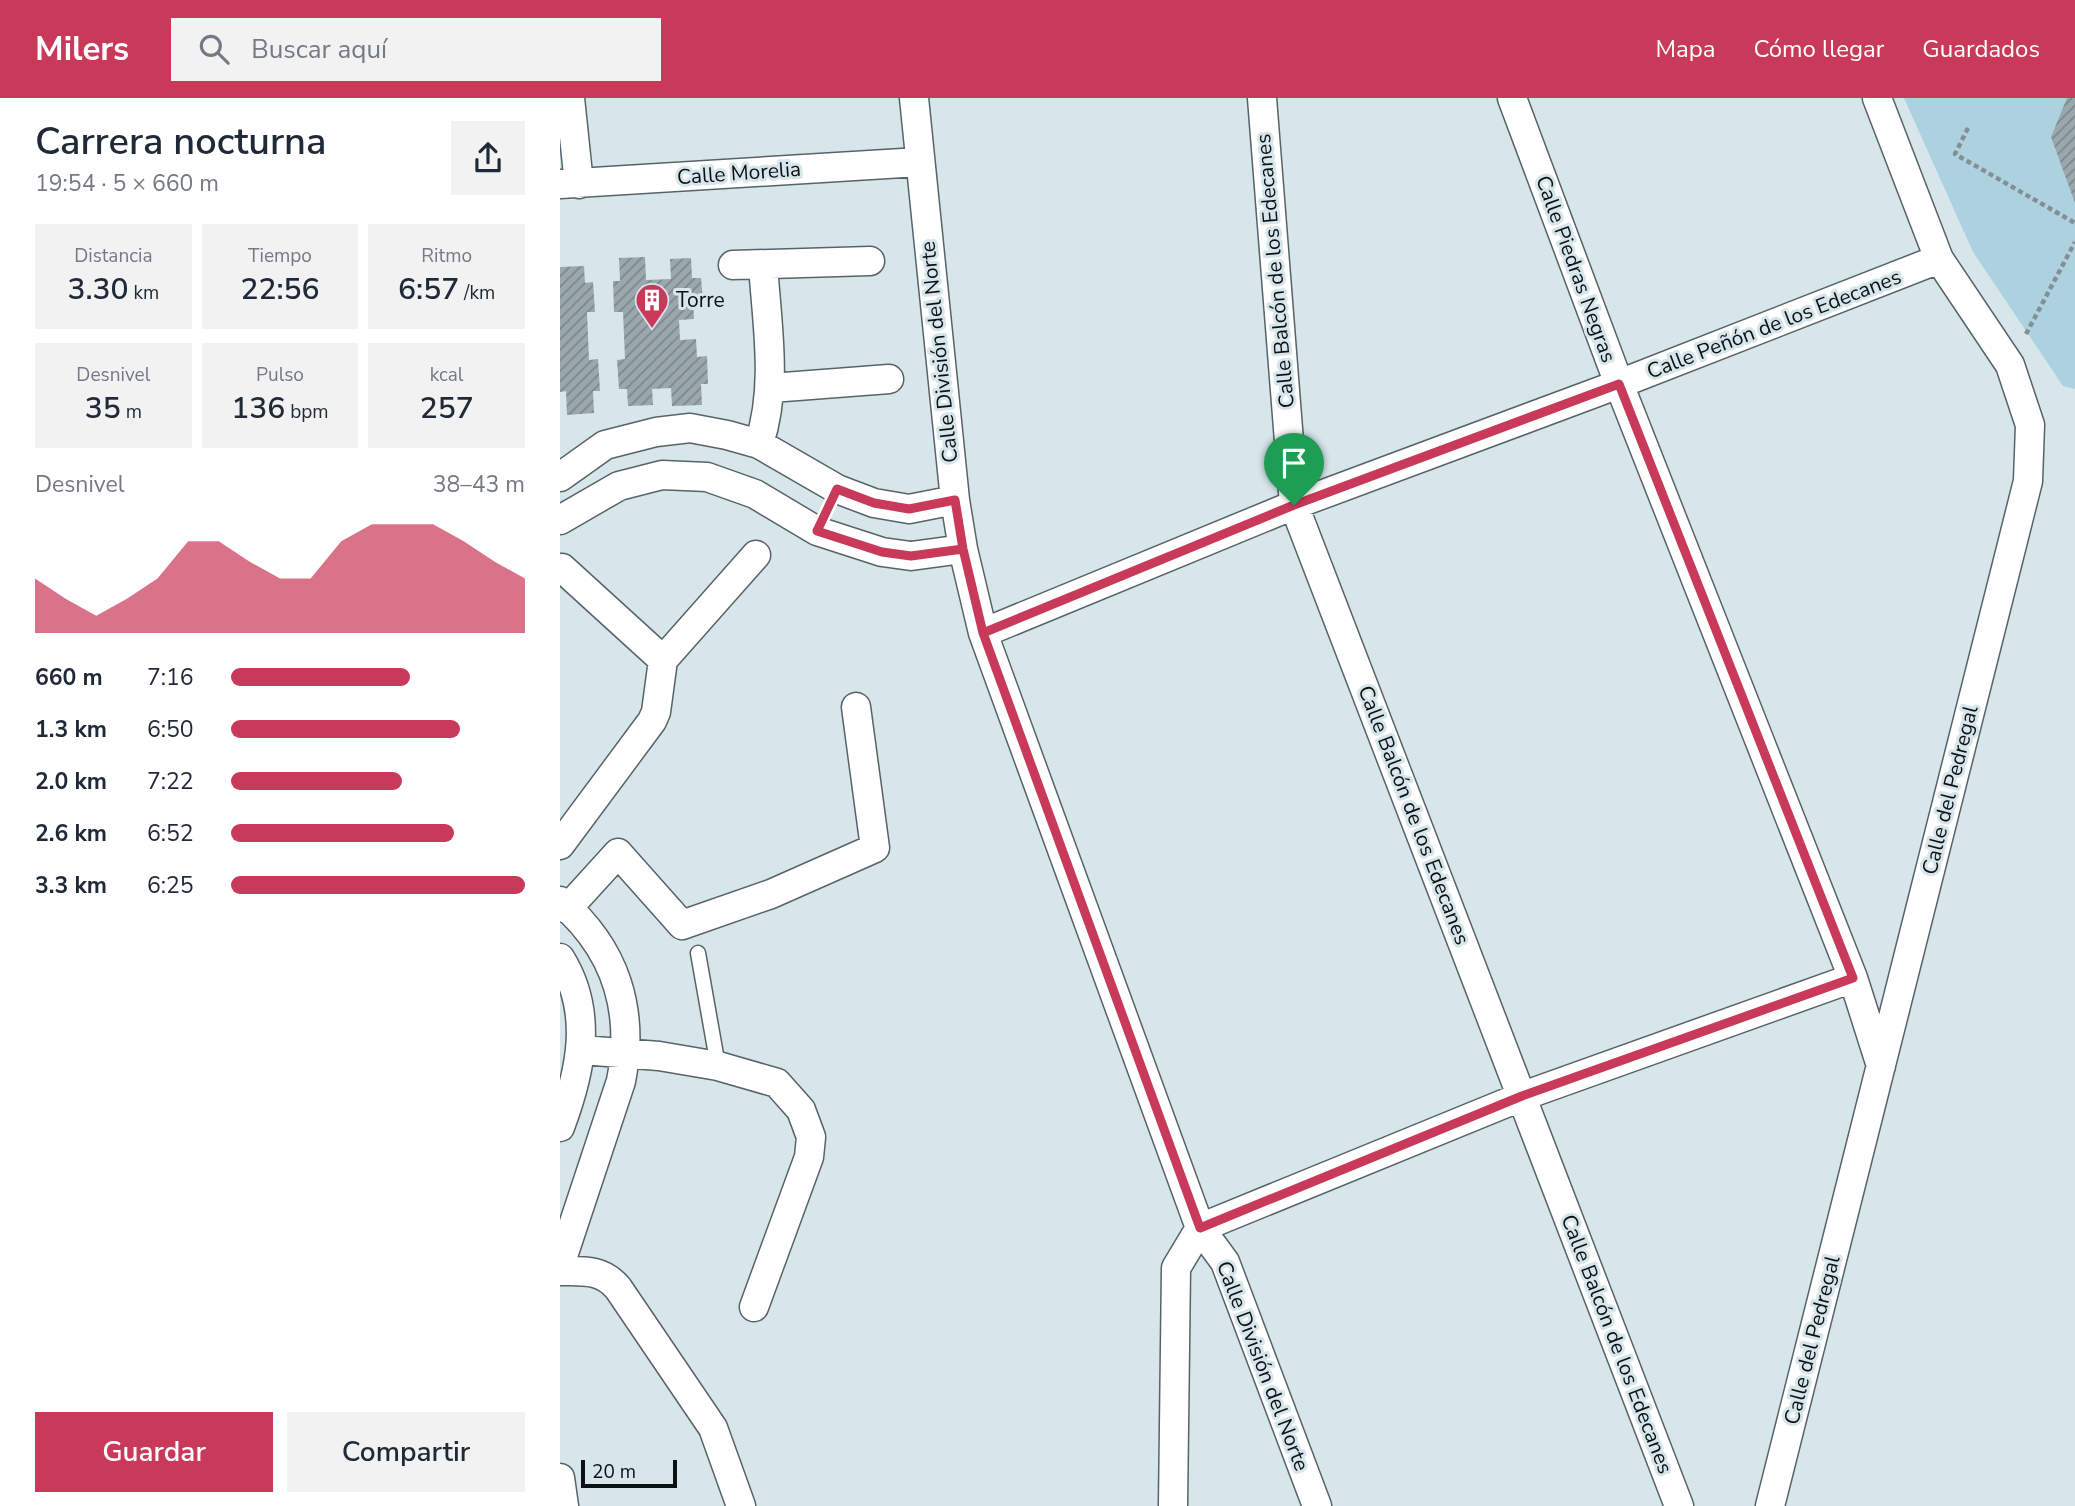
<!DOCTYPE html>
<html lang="es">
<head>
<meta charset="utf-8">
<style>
  :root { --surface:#fff; --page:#f2f2f3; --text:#1f2937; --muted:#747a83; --accent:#c9395a }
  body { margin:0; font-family:"Nunito Sans",sans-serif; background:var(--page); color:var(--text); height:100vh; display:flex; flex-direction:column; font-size:26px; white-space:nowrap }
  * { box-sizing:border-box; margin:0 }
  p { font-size:23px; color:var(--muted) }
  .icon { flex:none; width:38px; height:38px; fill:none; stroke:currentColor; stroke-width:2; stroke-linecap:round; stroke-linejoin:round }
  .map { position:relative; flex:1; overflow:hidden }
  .side { display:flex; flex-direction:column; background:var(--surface); width:560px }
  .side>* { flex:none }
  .scale { position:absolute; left:21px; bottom:18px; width:96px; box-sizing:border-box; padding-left:7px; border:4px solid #0c1213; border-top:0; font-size:19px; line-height:24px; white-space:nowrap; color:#0c1213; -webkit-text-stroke:5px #d7e6eb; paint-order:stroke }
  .pin { position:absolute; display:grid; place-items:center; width:60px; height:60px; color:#fff; margin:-72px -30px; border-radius:50% 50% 50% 0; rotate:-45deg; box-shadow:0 0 7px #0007 }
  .pin .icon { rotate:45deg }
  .round { display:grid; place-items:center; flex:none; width:74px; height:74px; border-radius:0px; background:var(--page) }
  .headline { display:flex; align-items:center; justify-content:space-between; height:119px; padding:0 35px }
  h1 { font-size:38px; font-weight:600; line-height:52px }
  .metrics { display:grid; grid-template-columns:repeat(3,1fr); gap:10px; height:119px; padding:7px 35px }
  .metrics div { display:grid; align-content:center; border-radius:0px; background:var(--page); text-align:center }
  .metrics b { font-size:30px; font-weight:600 }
  .metrics small { font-size:19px; font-weight:400 }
  .metrics p { font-size:19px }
  .chart { height:196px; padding:14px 35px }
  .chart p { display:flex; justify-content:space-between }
  .chart svg { width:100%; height:126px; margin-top:7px; fill:var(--accent); opacity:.7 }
  .cta { display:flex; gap:14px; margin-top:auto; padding:14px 35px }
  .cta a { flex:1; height:80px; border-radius:0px; background:var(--accent); color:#fff; font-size:28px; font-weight:600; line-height:80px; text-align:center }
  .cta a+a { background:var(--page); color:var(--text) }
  ul { padding:0 35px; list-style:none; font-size:23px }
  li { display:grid; grid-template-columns:112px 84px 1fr; align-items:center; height:52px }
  li i { height:18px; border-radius:9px; background:var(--accent) }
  header { display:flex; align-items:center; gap:42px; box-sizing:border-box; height:98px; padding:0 35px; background:var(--accent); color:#fff }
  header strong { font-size:33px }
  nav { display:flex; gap:38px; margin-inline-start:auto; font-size:24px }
  .search { width:490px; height:63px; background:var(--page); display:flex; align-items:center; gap:18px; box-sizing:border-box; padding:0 24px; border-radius:0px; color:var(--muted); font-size:26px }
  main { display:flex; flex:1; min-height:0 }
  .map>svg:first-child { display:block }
  .park { fill:#acd1df }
  .building { fill:url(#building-hatch) }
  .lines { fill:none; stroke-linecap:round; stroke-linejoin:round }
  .lane-casing { stroke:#576368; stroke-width:17 }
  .street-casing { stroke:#576368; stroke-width:31 }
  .path { stroke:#848f93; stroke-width:4.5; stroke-dasharray:5 3.5; stroke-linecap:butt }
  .lane { stroke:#fff; stroke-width:14 }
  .street { stroke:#fff; stroke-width:28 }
  .route-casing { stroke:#fff; stroke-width:14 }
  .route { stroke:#c9395a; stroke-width:9 }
  .labels { text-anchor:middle; stroke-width:6; stroke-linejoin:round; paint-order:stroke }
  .street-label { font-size:21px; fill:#0c1213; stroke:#d7e6eb }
  .poi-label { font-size:21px; fill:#0c1213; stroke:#d7e6eb; text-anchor:start }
</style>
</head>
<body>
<header>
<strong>Milers</strong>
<div class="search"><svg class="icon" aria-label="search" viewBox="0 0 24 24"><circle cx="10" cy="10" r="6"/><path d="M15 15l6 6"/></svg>Buscar aquí</div>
<nav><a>Mapa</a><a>Cómo llegar</a><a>Guardados</a></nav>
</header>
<main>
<section class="side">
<div class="headline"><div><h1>Carrera nocturna</h1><p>19:54 · 5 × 660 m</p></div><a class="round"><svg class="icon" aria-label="share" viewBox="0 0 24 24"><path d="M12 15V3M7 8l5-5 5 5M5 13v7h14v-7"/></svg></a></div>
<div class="metrics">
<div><p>Distancia</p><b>3.30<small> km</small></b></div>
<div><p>Tiempo</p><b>22:56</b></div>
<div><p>Ritmo</p><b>6:57<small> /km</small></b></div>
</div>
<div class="metrics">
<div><p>Desnivel</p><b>35<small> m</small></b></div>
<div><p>Pulso</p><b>136<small> bpm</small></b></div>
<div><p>kcal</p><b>257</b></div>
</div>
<div class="chart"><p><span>Desnivel</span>38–43 m</p>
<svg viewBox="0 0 160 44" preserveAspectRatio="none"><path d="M0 44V25L10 32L20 38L30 32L40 25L50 12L60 12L70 19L80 25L90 25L100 12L110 6L120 6L130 6L140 12L150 19L160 25V44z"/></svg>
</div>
<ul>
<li><b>660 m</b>7:16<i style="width:61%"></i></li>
<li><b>1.3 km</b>6:50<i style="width:78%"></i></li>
<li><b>2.0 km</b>7:22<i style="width:58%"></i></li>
<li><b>2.6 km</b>6:52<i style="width:76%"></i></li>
<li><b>3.3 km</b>6:25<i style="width:100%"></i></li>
</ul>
<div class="cta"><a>Guardar</a><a>Compartir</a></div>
</section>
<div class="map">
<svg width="1515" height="1408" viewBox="0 0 1515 1408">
  <defs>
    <pattern id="building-hatch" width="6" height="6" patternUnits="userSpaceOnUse" patternTransform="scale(1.75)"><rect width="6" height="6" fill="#9aa8ad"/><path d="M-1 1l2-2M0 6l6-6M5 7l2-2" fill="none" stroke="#7c878c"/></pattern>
  </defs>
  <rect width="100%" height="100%" fill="#d7e6eb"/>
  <path class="park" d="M1344,0H1515V291L1503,288L1413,154Z"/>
  <path class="building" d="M1507,0H1515V105L1491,39Z
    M85,159L86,182L111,181L110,161L131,160L132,180H141L143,204H133L134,221L119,222L120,242L136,241L137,259L147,258L148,286H141L142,307L112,308L111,290L92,291L93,307L68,308L67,291H59L57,262L65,261L63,214H54L53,183H60L59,160Z
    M24,168L25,185L33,184L35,214H27L29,262L38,261L40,293H33L34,315L7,317L6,293L0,294V169Z"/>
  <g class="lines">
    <defs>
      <path id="lane" d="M138,855L158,968"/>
      <path id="street" d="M10,0L19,86
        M354,0L395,402L403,451L423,535L640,1130L665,1164L757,1408
        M702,0L734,407L1119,1408
        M952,0L1059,286L1293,880L1321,968
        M0,86L359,64
        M173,167L310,163
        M211,290L329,281
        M199,346C218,288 207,227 203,167
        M0,379L45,347L96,334L130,330L167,337L199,346L277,391L314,405L349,411L395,402
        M0,422L59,388L102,377L147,379L195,396L257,433L322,454L351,458L403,451
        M2,470L103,562
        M423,535L734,407L1059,286L1379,161
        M0,747L92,623L96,614L103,562L196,457
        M0,803C56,851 75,912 61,983L0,1167
        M7,811L58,755L122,827L211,796L315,750L296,609
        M0,860C34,914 21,973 0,1029
        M22,952L99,958L158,968L217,985L241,1012L251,1039L249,1059L194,1209
        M0,1173C23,1173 42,1171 58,1190L153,1330L181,1408
        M0,1380L4,1408
        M613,1408L616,1170L640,1130L963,998L1293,880
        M1210,1408L1468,383L1470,327L1450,267L1379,161L1317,0"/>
    </defs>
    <use href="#lane" class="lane-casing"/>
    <use href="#street" class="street-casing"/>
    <path class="path" d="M1408,30L1395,56L1515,125
      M1466,236L1515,144"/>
    <use href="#lane" class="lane"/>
    <use href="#street" class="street"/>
  </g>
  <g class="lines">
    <defs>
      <path id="route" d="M734,407L423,535L403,451L395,402L349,411L314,405L277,391L257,433L322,454L351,458L403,451L423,535L640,1130L962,998L1293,880L1059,286L734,407"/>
    </defs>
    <use href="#route" class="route-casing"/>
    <use href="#route" class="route"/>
  </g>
  <defs>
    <symbol id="building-pin" viewBox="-11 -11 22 30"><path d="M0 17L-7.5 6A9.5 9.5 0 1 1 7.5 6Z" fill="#c9395a" stroke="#d7e6eb"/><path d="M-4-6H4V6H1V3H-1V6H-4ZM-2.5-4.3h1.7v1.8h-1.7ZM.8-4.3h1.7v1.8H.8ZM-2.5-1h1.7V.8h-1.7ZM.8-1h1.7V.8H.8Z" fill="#fff"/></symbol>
  </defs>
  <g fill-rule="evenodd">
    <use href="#building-pin" x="73" y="183" width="38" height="52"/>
  </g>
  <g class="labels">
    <g class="street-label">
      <text transform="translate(179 75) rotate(-4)" y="7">Calle Morelia</text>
      <text transform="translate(1016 171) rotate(70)" y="7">Calle Piedras Negras</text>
      <text transform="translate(715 173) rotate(-95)" y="7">Calle Balcón de los Edecanes</text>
      <text transform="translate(1214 226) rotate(-21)" y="7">Calle Peñón de los Edecanes</text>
      <text transform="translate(379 254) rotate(-96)" y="7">Calle División del Norte</text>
      <text transform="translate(1390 692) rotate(-76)" y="7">Calle del Pedregal</text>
      <text transform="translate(854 717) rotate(69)" y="7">Calle Balcón de los Edecanes</text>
      <text transform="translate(1252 1242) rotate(-76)" y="7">Calle del Pedregal</text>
      <text transform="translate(1057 1246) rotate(69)" y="7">Calle Balcón de los Edecanes</text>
      <text transform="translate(703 1268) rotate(69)" y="7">Calle División del Norte</text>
    </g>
    <g class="poi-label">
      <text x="116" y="209">Torre</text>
    </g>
  </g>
</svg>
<div class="scale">20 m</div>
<div class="pin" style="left:734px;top:407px;background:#1e9e55"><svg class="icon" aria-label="arrive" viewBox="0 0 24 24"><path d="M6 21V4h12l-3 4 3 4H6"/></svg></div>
</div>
</main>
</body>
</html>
